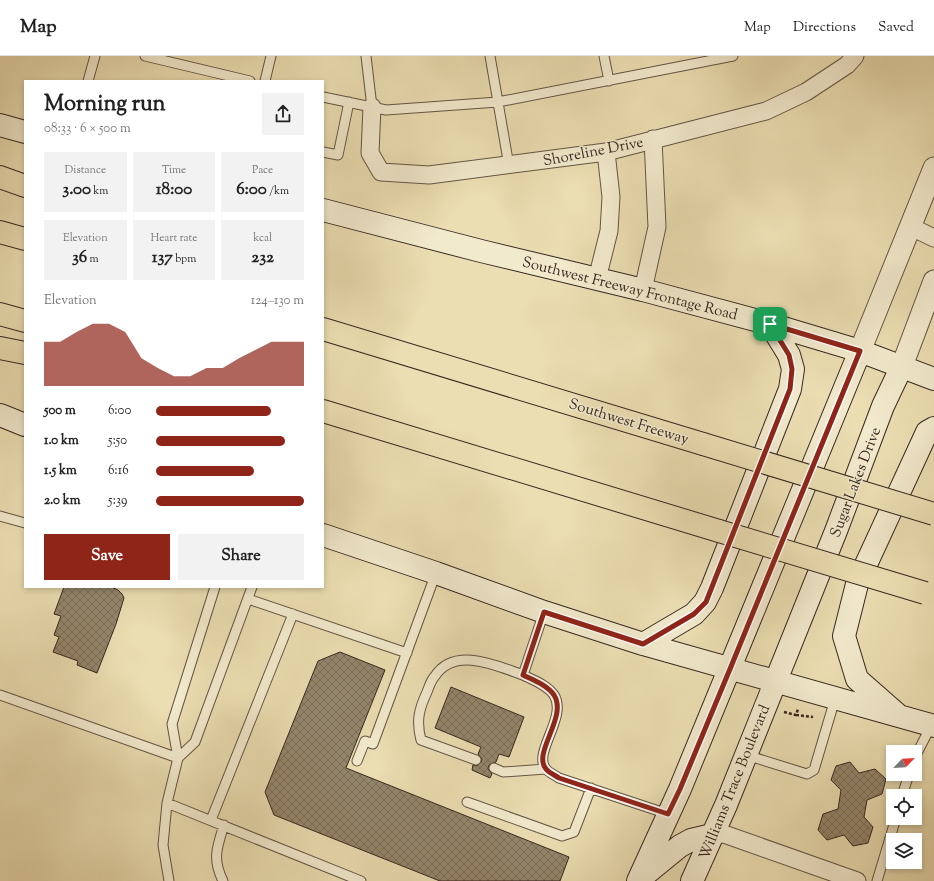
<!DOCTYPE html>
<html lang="en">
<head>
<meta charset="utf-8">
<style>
  :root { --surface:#fff; --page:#f2f2f2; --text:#222; --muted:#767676; --line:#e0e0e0; --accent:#8f2418 }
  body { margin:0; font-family:"Sorts Mill Goudy",serif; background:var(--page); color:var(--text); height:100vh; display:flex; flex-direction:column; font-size:15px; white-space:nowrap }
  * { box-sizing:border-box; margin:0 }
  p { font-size:13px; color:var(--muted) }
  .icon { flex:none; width:22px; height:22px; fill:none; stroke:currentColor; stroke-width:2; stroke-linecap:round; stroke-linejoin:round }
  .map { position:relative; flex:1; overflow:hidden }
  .details { position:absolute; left:24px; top:24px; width:300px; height:508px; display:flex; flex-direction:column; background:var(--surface); border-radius:0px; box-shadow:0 2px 6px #0003 }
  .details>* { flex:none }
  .needle { width:26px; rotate:65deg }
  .buttons { position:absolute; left:886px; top:689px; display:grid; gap:8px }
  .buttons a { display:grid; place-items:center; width:36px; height:36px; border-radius:0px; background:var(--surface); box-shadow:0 2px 6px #0003; font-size:20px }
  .pin { position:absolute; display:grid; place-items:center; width:34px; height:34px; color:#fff; margin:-17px; border-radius:8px; box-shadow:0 2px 6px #0006 }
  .round { display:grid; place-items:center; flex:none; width:42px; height:42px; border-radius:0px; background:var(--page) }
  .overview { display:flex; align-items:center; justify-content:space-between; height:68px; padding:0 20px }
  h1 { font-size:22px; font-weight:700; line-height:30px }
  .metrics { display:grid; grid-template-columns:repeat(3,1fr); gap:6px; height:68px; padding:4px 20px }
  .metrics div { display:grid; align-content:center; border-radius:0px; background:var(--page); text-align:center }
  .metrics b { font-size:17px; font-weight:700 }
  .metrics small { font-size:11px; font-weight:400 }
  .metrics p { font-size:11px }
  .chart { height:112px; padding:8px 20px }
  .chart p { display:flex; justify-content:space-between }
  .chart svg { width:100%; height:72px; margin-top:4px; fill:var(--accent); opacity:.7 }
  .cta { display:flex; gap:8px; margin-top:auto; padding:8px 20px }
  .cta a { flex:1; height:46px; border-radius:0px; background:var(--accent); color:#fff; font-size:16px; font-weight:700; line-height:46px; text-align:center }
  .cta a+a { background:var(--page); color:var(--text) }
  ul { padding:0 20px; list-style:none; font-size:13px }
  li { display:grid; grid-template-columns:64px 48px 1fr; align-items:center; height:30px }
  li i { height:10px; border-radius:5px; background:var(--accent) }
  header { display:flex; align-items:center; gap:24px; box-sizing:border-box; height:56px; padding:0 20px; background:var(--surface); border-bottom:1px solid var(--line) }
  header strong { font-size:19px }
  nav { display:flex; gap:22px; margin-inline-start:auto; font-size:14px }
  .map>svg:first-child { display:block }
  .building { fill:url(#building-cross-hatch); stroke:#362720 }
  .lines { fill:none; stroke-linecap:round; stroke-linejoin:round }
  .service-casing { stroke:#635544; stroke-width:11 }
  .minor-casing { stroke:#635544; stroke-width:19 }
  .tertiary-casing { stroke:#635544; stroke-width:23 }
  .secondary-casing { stroke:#362720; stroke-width:24 }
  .motorway-casing { stroke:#362720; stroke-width:24 }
  .path { stroke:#362720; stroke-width:2.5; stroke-dasharray:3 2; stroke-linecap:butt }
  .service { stroke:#f2eacd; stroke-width:9 }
  .minor { stroke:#f2eacd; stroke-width:17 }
  .tertiary { stroke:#f2eacd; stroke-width:21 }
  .secondary { stroke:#f2eacd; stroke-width:22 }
  .motorway { stroke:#ebdeb2; stroke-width:22 }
  .motorway-bridge-casing { stroke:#362720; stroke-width:24; stroke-linecap:butt }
  .motorway-bridge { stroke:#ebdeb2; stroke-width:22 }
  .route-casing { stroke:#fff; stroke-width:8 }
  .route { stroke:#8f2418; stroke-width:5 }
  .labels { text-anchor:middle; stroke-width:3; stroke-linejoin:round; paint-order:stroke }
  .street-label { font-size:15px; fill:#362720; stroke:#f2eacd }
</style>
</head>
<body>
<header>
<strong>Map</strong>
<nav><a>Map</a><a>Directions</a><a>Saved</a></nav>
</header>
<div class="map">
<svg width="934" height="825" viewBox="0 0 934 825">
  <defs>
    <pattern id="building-cross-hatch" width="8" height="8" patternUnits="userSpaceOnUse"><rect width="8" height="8" fill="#94866c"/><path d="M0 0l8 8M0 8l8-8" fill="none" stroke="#7a6e58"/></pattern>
  </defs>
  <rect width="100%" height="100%" fill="#ebdeb2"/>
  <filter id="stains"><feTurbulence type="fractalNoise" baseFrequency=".005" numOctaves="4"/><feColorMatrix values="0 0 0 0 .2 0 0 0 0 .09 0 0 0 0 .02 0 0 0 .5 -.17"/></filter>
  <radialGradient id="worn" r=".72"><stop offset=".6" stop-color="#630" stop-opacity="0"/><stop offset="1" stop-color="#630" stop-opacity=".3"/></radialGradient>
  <path class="building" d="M64,531H111L118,534L122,538L124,542L116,568L97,617L77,609L78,605L53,596L59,581L54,579L61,560L54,558Z
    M340,596L385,614L346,712L569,801L560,825H440L274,759L265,736L318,605Z
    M451,631L524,661L509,701L499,698L496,706L489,709L488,713L492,718L490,722L472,714L473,709L477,710L481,706L482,703L478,698L481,691L435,672Z
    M850,706L859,717L875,713L886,723L882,738L867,744L864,761L873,771L868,787L853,790L844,779L827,784L818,774L823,758L838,753L841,734L831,724L836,710Z"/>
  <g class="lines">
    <defs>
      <path id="service" d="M145,0L250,25
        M366,0L372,51
        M490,0L509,110
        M604,0L609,25
        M88,25L95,0
        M265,25L271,0
        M323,41L386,54L498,46L733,0
        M323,96L338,99L349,46
        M0,460L25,467
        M248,543L407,597
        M544,556L523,619C533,624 547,629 554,639C568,661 532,697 546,713C549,717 555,719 559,722L668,758
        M0,639L178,702
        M746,699L807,718L814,714L835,643
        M915,701L931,670
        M178,702L195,686L252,531
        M476,704L421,684C416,665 419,653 427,636C429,631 431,624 435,620C455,590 497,610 523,619
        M357,705L365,685L373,688L436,517
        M494,712L503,716L546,713
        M902,740L909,718
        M467,746L562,780L574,776L591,732
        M167,747L361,825
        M211,764L293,558
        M169,825L163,789L167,747L178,702L172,668L215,531
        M223,825C212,803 217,791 224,769
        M877,825L896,762"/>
      <path id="minor" d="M372,51L370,97L381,116L429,119L606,96L766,55L806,36L847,9L855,0
        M911,171L934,182
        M597,223L609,175L611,141L606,96
        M643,234L657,171L653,83
        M712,779L724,778L857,825"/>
      <path id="tertiary" d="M860,295L934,112
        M902,310L934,225"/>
      <path id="secondary" d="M0,69L25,76
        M323,154L481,195L643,234L770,268L860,295L934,323
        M0,359L25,369
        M323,479L436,517L544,556L643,588L934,670
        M643,588L694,558L705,546L712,532L790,333L793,313L789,299L770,268
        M898,659L857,623L844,580L857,528L927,376L934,372
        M642,821L680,790L691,784L712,779
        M638,825L680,733L860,295
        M692,825L726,749L836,475L883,350L902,310"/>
      <path id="motorway" d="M0,121L25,130
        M0,176L25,183
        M0,258L25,265
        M323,273L703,388
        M0,292L25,297
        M323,355L719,475"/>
    </defs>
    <use href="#service" class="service-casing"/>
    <use href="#minor" class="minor-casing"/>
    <use href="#tertiary" class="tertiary-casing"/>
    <use href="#secondary" class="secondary-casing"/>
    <use href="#motorway" class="motorway-casing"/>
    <path class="path" d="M784,656L796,659L798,653
      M796,659L813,661"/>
    <use href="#service" class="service"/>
    <use href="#minor" class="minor"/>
    <use href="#tertiary" class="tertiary"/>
    <use href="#secondary" class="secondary"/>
    <use href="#motorway" class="motorway"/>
    <defs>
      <path id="motorway-bridge" d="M703,388L934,458
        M719,475L925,537"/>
    </defs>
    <use href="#motorway-bridge" class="motorway-bridge-casing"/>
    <use href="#motorway-bridge" class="motorway-bridge"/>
  </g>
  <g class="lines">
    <defs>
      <path id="route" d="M770,268L860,295L730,613L680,733L668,758L559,722C555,719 549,717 546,713C532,697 568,661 554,639C547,629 533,624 523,619L544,556L643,588L694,558L706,546L790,333L792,313L789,299Z"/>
    </defs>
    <use href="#route" class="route-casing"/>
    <use href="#route" class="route"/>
  </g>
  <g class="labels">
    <g class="street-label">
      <text transform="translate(593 95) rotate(-11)" y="5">Shoreline Drive</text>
      <text transform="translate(630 232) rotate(14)" y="5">Southwest Freeway Frontage Road</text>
      <text transform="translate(629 365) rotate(17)" y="5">Southwest Freeway</text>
      <text transform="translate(855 426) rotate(-69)" y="5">Sugar Lakes Drive</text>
      <text transform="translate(734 726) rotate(-68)" y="5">Williams Trace Boulevard</text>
    </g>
  </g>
  <rect width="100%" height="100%" filter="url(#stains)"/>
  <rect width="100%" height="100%" fill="url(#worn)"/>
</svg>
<div class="buttons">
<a><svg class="needle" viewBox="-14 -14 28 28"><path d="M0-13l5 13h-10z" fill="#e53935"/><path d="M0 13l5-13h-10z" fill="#767676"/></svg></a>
<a><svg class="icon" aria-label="locate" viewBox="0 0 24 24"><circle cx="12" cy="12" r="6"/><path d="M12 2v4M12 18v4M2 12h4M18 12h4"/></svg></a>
<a><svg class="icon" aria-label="layers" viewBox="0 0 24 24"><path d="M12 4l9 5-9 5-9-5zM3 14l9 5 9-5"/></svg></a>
</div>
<div class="pin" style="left:770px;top:268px;background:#1e9e55"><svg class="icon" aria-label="arrive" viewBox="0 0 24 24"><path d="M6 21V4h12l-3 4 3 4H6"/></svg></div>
<section class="details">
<div class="overview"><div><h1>Morning run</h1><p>08:33 · 6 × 500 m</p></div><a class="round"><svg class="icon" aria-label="share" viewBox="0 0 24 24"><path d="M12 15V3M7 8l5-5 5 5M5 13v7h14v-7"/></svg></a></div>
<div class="metrics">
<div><p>Distance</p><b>3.00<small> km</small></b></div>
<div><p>Time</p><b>18:00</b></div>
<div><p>Pace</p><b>6:00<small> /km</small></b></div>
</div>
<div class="metrics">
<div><p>Elevation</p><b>36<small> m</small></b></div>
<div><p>Heart rate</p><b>137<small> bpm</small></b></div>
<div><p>kcal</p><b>232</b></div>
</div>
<div class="chart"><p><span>Elevation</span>124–130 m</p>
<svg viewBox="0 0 160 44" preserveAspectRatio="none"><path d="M0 44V17L10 17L20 11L30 6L40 6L50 11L60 27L70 33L80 38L90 38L100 33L110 33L120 27L130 22L140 17L150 17L160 17V44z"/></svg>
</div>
<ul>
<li><b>500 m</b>6:00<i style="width:78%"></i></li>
<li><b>1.0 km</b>5:50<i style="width:87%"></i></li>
<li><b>1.5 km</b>6:16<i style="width:66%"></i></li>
<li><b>2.0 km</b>5:39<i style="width:100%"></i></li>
</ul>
<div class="cta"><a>Save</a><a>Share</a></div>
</section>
</div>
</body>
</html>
